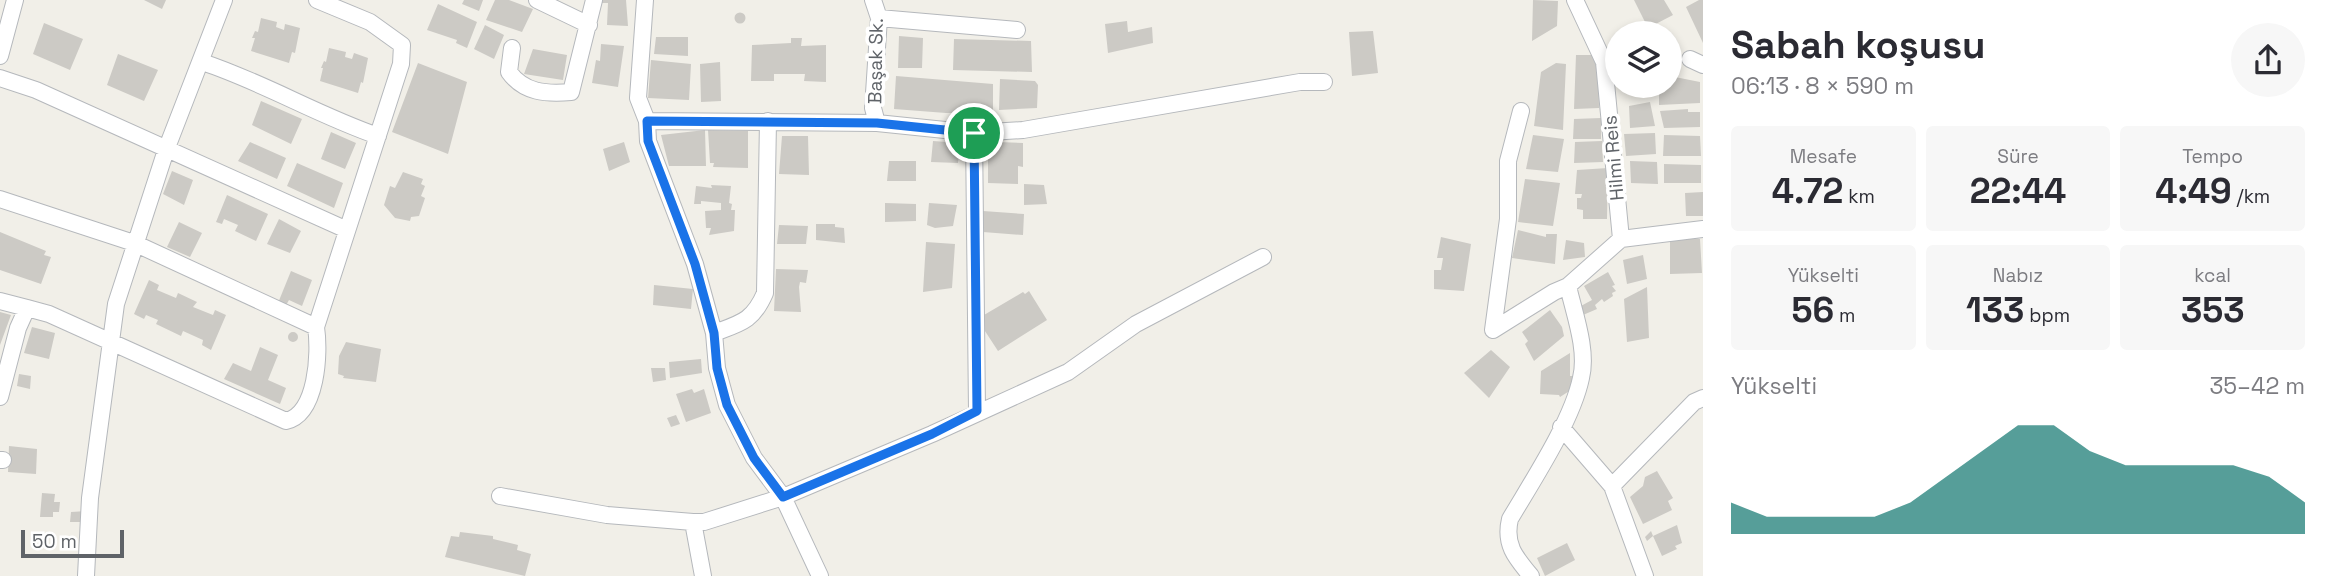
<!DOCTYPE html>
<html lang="tr">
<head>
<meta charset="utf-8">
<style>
  :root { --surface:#fff; --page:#f7f7f7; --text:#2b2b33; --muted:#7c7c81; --accent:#0f766e }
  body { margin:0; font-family:"Space Grotesk",sans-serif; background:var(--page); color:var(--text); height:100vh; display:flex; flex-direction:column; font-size:26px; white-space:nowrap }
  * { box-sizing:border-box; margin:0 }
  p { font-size:23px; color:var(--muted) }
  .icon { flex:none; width:38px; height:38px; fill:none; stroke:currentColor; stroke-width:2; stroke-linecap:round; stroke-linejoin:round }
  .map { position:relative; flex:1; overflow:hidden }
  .panel { display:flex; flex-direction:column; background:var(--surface); width:630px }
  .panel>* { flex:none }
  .buttons { position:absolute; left:1605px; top:21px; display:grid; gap:14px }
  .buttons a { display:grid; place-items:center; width:77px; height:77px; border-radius:50%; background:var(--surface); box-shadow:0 4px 10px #0003; font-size:35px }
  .scale { position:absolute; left:21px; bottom:18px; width:103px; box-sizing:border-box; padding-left:7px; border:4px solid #5f6368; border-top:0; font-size:19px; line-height:24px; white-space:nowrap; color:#5f6368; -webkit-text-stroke:5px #fff; paint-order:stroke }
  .pin { position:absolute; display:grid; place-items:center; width:60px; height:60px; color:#fff; margin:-30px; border:4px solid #fff; border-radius:50%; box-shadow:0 2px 7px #0007 }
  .round { display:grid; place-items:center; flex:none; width:74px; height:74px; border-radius:37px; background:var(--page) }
  .summary { display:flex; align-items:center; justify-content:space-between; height:119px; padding:0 28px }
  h1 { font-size:38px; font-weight:800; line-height:52px }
  .stats { display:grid; grid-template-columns:repeat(3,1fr); gap:10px; height:119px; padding:7px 28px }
  .stats div { display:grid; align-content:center; border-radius:7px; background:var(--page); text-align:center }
  .stats b { font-size:35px; font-weight:800 }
  .stats small { font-size:19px; font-weight:400 }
  .stats p { font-size:19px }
  .chart { height:196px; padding:14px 28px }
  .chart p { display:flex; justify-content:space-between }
  .chart svg { width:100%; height:126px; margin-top:7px; fill:var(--accent); opacity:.7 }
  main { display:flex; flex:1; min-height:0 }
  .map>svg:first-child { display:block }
  .building { fill:#cccac5 }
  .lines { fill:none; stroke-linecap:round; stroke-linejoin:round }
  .street-casing { stroke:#b5b8bc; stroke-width:18 }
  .street { stroke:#fff; stroke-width:16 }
  .route-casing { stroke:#fff; stroke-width:14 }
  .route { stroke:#1a73e8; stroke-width:9 }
  .labels { text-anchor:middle; stroke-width:7; stroke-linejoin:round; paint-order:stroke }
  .street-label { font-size:19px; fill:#5f6368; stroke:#fff }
</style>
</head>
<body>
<main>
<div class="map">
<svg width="1703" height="576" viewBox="0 0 1703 576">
  <rect width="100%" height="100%" fill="#f1efe8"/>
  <path class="building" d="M144,0H166L162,9Z
    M464,0H483L479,11L462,4Z
    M495,0H509L533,9L522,32L486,20Z
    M602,0H626L628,26L607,25L608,3H602Z
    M1533,0L1558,1L1557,26L1532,41Z
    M1634,0H1664L1673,15L1648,28Z
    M1699,0H1703V43L1686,7Z
    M438,4L477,22L467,48L456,43L457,40L427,30Z
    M734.5 18a5.5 5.5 0 1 1 11 0a5.5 5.5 0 1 1-11 0Z
    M261,18L277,22L276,27L284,30L285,24L300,28L295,53L292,52L289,63L251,51L255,38H252L255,31L258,32Z
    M1127,21L1128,32L1152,27L1153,43L1108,53L1105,24Z
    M44,23L83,39L70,70L33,54Z
    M485,25L504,35L494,59L474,49Z
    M1373,31L1378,73L1352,76L1349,32Z
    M899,36L923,38L922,68H898Z
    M656,37H688V56L654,54Z
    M791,38H802L801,46L826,45V82L804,81L805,74H774V81H751L752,45L791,43Z
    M954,39L1031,41L1032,72L953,70Z
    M601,44L624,46L618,87L592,83L596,60L600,61Z
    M329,48L346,52L345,57L352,59L354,53L368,58L363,83L361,82L358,93L320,81L323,68H321L324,61L326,62Z
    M533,49L567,55L563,80L524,74Z
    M118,54L158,70L144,101L107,85Z
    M1576,55H1598L1599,108L1574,109Z
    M651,60L691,64L689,100L648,98Z
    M720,62L721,101L701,102L700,64Z
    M418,63L467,82L448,154L392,132Z
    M1556,63L1566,64L1563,130L1534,126L1541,72Z
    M896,76L993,84V112L946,113L894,109Z
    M1670,76L1700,82V103L1659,105V86H1670Z
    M1000,79L1035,81L1038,85L1037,108L999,110Z
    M1628,86H1649V96L1628,95Z
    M261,101L302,119L291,144L252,125Z
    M1650,102L1655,126L1630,128L1629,106Z
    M1688,109V112H1700V127L1664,128L1660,111Z
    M1601,118V139H1573L1574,119Z
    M705,130L706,166H669L661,135Z
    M708,130L748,131V168L713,167L714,163H710Z
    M331,132L356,143L345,169L321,159Z
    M1655,133L1656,154L1626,156L1624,134Z
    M1533,135L1564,139L1558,172L1526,169Z
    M1664,135L1700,136L1701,156H1663Z
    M782,136H808L809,175L779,174Z
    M933,141L960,143L958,163L931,162Z
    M1602,141L1603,162L1574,163L1575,142Z
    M250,142L286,158L277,179L238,161Z
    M624,142L630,162L609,171L603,149Z
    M998,142L1023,143V167L1018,166V184L988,183V145H998Z
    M889,161H916V181H887Z
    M1630,161L1657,162L1658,184L1631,183Z
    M297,163L343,183L334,208L287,186Z
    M1664,164L1701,165V183H1664Z
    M1608,168L1607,219H1583V210L1577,209V198H1581L1582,194H1575L1577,170Z
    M172,171L193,180L184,205L163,194Z
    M403,172L423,179L421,184L425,186L421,196L425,198L419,216L411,217L410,221L395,218L384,205L390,186L395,188Z
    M1525,179L1560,183L1553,226L1518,222Z
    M1024,184L1044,185L1047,204L1024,205Z
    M711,185L731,186L729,203L732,204L731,210H735L734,231L709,235L711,228H706L705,211L721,210V203L701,201V204H694L696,186L712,188Z
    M1703,192V216H1686L1685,193Z
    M227,195L268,214L256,241L235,231L238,225L224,219L222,224L216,222Z
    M885,203L916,204V221L885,222Z
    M929,203L957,205L953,226L935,228L927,225Z
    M983,211L1024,214L1023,235L983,232Z
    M279,219L301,231L290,253L267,244Z
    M179,222L202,233L190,257L167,247Z
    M816,224H835V227L844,228L845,243L816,240Z
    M779,225L808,226L806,244H777Z
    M1518,230L1546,237V234H1557L1555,264L1512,258Z
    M0,232L46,251L44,255L51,257L41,284L0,270Z
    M1441,237L1471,244L1464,291L1434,289V270H1441L1443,258H1437Z
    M1688,237L1700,239L1702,273L1670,274V238Z
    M1566,240L1584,243L1585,257L1563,260Z
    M926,242L955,244L952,288L923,292Z
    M1643,255L1647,279L1627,284L1623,260Z
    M776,269L808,270L806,283L800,282L799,287L801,312L774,311Z
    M291,271L312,280L302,306L289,300L285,307L278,303Z
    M1608,272L1615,285L1612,286L1616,291L1612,293L1613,296L1604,302L1602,299L1595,305L1597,309L1583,315L1579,307L1592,300L1584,286Z
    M149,280L159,285L157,290L176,298L178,293L197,302L193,307L213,315L215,310L226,315L211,350L202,345L203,340L183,331L181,336L156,324L158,320L146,315L144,319L134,314Z
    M654,285L693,289L691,309L653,305Z
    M1647,287L1649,338L1627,342L1624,299Z
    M1029,291L1047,320L998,351L983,328L984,315L1023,292L1025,294Z
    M1550,310L1562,327L1564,336L1534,361L1525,344L1528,341L1522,332Z
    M0,312L11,315L0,345Z
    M32,327L55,333L49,359L24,353Z
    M288 337a5 5 0 1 1 10 0a5 5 0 1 1-10 0Z
    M346,342L381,349L376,382L343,378L344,376L338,374L339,356Z
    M260,347L278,355L268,380L286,388L280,404L224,379L233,363L251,371Z
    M1491,350L1510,367L1489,398L1464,373Z
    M1570,353V376H1573L1574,388L1560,397L1559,395L1540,394L1541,371Z
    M701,359L702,373L670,378L669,362Z
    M651,368H665L666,380L653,382Z
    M19,374L31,376L30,389L17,386Z
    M692,389L694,393L704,389L711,413L686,422L676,394Z
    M676,415L680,424L671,427L667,418Z
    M9,446L37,449L36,474L8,472Z
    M1657,471L1673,498L1668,501L1672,510L1643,524L1630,497L1643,486L1645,477Z
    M42,493L55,494L54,502H60L59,512H53V517H40Z
    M87,511L86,522H70L71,512Z
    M1677,525L1682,543L1675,546L1677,549L1662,556L1653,536L1647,541L1645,537L1651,531L1653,536Z
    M460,532L493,536V539L518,545L517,550L531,554L525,576L445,557L451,536L459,537Z
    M1567,543L1575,560L1545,576L1537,558Z"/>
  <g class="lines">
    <defs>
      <path id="street" d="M537,0L589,25
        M645,0L638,98L647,121L648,141L695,264L714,333L717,368L727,405L754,458L783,497L820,576
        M873,0L879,18L873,108L877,123
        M1575,0L1604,62L1621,239
        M879,18L1017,30
        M512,48L509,72C524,93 546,94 571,92L594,0
        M0,56L15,0
        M1690,59L1703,65
        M202,62C263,82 317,115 378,136
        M0,78L36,90L347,230
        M1521,111L1508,161V219L1493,330L1554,292L1568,286L1621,239L1703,229
        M647,121L877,123L974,133L1023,130L1300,82H1324
        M974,133L977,411
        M0,199L134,243L316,327L401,64L402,45L370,22L317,0
        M0,301L27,308
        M714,333C741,323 753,321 765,293L768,121
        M0,397L18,328L27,308L49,314L286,421C317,414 320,353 316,327
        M1561,427L1612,486L1645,576
        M0,460H3
        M1612,486L1694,402L1703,398
        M500,496L607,515L693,522H704L783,497L932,434L1068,372L1136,324L1263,257
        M693,522L703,576
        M86,576L90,498L116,304L166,150L224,0
        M1531,576C1515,557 1504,544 1510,519C1533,480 1572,421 1581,378C1588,350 1574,313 1568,286"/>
    </defs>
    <use href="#street" class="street-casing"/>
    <use href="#street" class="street"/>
  </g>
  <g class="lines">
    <defs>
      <path id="route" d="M647,121L877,123L974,133L977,411L932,434L783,497L754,458L727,405L717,368L714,333L695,264L648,141Z"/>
    </defs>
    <use href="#route" class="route-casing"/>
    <use href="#route" class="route"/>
  </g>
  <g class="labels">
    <g class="street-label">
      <text transform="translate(875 61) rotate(-89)" y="7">Başak Sk.</text>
      <text transform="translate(1613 158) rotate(-95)" y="7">Hilmi Reis</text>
    </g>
  </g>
</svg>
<div class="buttons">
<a><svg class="icon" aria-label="layers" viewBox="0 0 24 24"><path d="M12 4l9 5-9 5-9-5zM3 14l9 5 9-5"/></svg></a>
</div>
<div class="scale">50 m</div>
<div class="pin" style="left:974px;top:133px;background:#1e9e55"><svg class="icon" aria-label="arrive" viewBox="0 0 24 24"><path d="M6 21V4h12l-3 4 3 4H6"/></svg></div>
</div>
<section class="panel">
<div class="summary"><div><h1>Sabah koşusu</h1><p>06:13 · 8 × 590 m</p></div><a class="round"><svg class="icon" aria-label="share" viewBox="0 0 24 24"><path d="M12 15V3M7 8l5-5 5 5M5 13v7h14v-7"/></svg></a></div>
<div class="stats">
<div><p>Mesafe</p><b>4.72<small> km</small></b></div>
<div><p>Süre</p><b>22:44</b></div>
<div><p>Tempo</p><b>4:49<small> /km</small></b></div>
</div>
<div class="stats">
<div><p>Yükselti</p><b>56<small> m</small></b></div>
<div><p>Nabız</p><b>133<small> bpm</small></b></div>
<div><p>kcal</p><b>353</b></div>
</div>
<div class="chart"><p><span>Yükselti</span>35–42 m</p>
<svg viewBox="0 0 160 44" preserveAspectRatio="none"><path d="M0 44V33L10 38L20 38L30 38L40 38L50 33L60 24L70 15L80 6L90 6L100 15L110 20L120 20L130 20L140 20L150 24L160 33V44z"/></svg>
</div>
</section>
</main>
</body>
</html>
